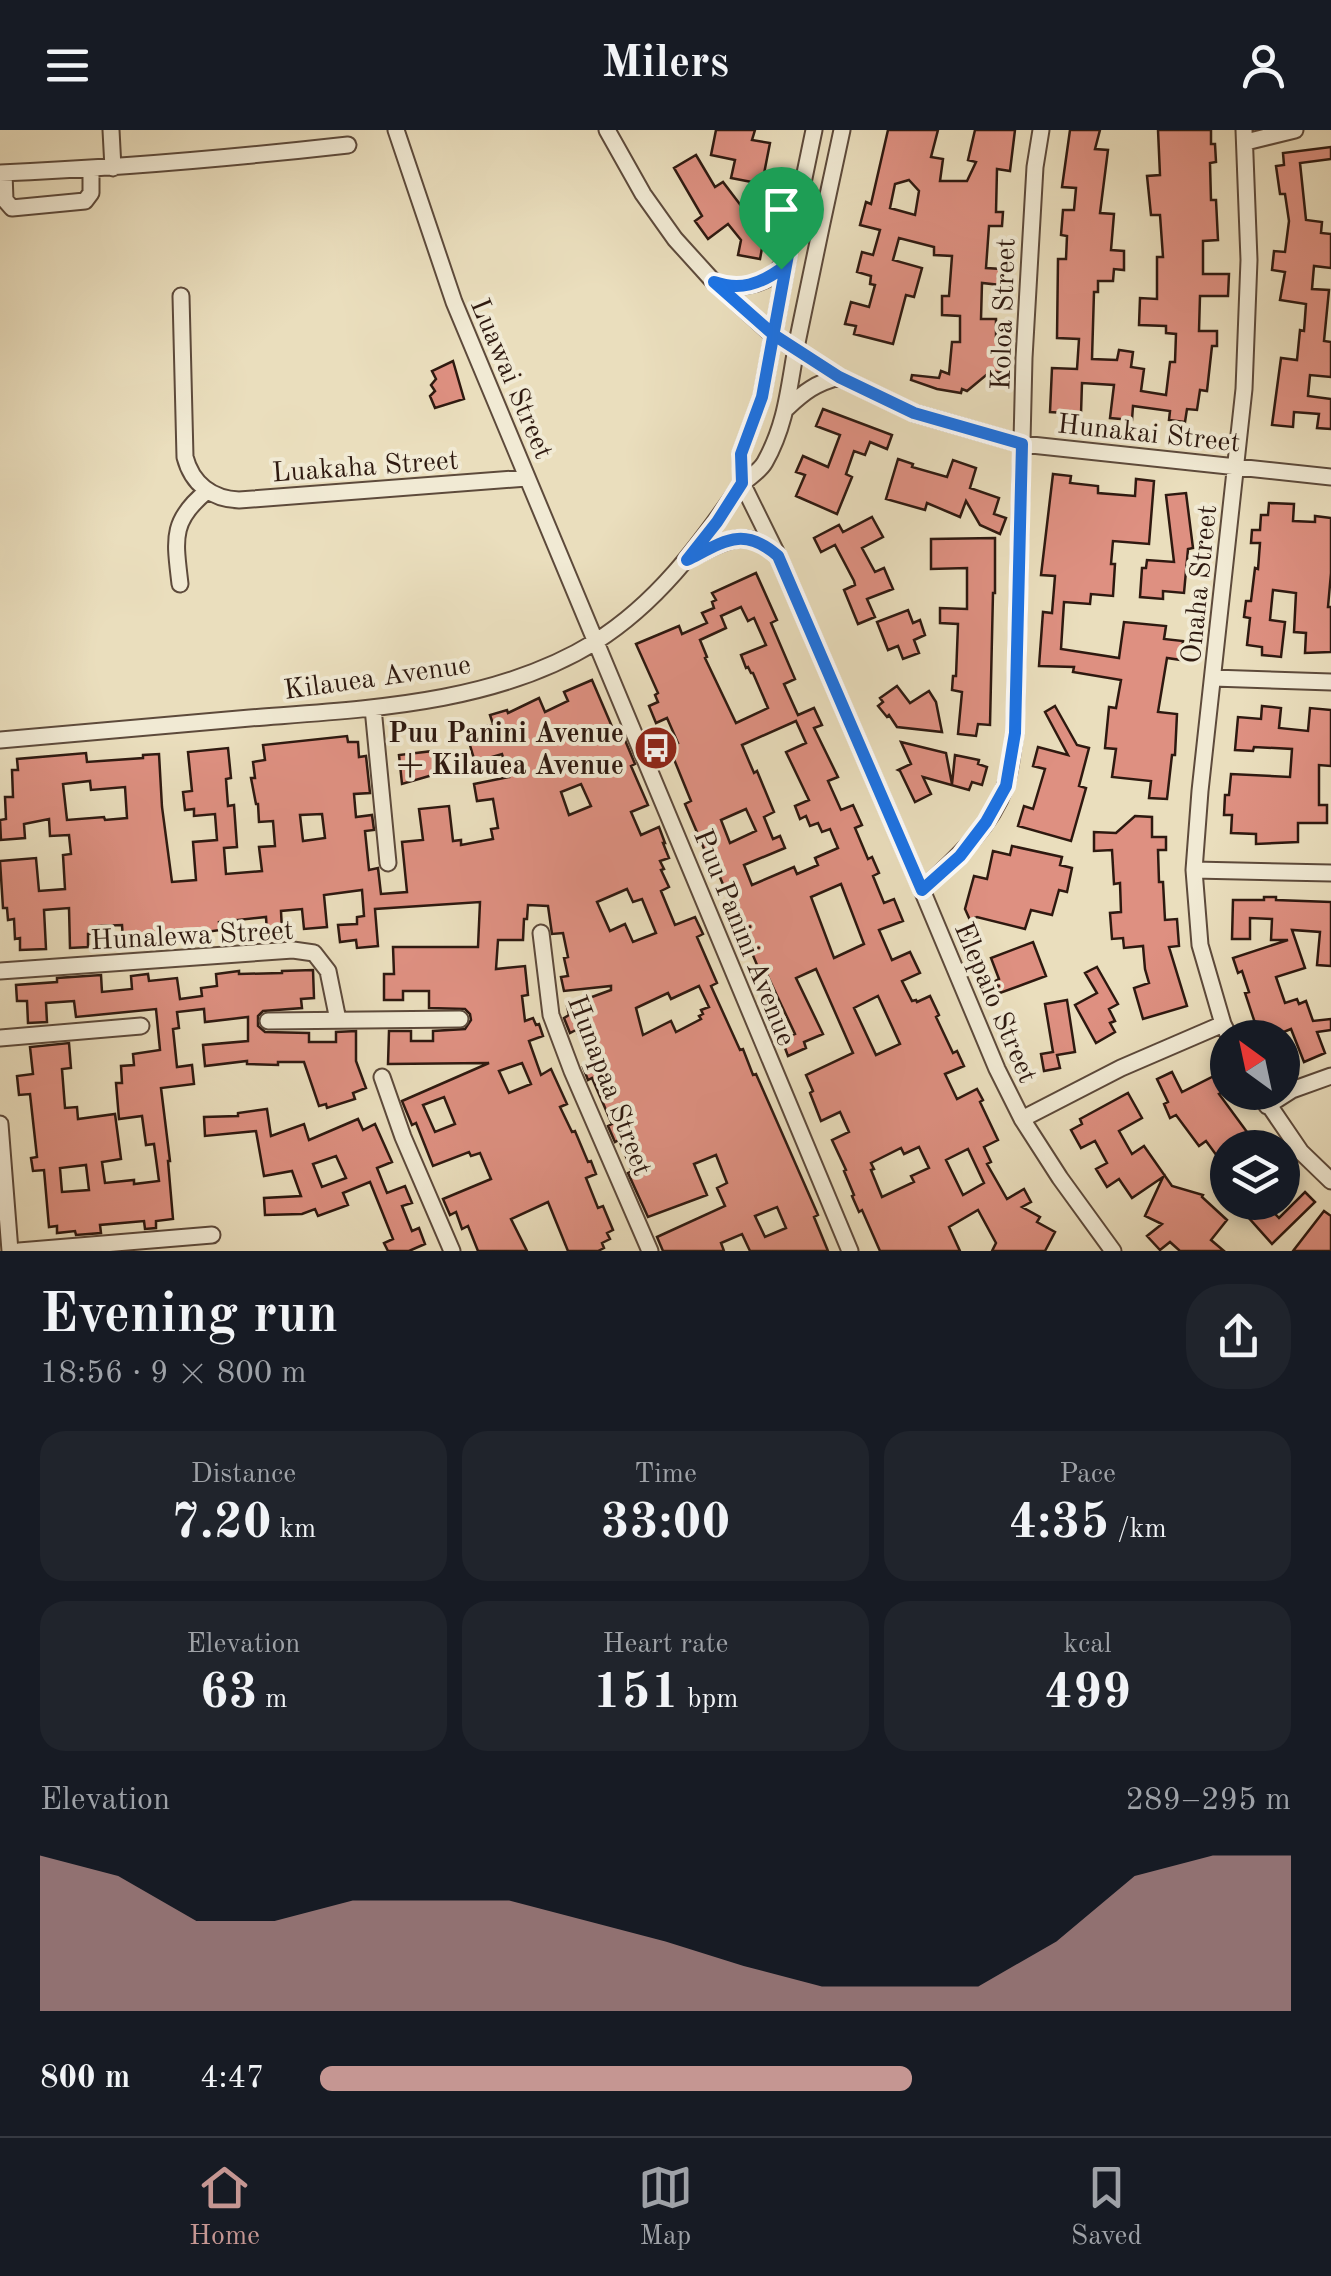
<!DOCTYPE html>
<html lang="en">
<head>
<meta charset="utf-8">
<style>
  :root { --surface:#171b24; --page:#20242c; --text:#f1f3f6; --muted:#9ea1a6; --line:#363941; --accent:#c59692 }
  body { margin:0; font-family:"Old Standard TT",serif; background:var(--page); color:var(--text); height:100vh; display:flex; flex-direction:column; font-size:38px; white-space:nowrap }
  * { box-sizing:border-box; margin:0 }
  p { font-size:32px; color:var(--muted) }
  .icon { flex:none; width:55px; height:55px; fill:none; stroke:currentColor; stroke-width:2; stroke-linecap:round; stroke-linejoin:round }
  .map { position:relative; height:1121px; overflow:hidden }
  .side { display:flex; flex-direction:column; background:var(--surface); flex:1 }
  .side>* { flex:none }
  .needle { width:65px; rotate:327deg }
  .fabs { position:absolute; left:1210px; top:890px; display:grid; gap:20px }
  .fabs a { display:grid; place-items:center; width:90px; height:90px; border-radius:50%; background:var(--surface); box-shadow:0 5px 15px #0003; font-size:50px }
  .pin { position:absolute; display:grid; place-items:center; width:85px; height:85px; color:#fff; margin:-102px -42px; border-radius:50% 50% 50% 0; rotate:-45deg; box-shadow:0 0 10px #0007 }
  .pin .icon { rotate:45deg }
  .round { display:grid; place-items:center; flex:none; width:105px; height:105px; border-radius:40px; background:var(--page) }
  .summary { display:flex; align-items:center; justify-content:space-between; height:170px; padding:0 40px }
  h1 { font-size:55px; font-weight:800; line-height:75px }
  .stats { display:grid; grid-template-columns:repeat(3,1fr); gap:15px; height:170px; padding:10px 40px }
  .stats div { display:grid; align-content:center; border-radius:25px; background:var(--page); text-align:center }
  .stats b { font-size:50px; font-weight:800 }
  .stats small { font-size:28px; font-weight:400 }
  .stats p { font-size:28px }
  .chart { height:280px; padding:20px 40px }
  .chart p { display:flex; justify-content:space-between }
  .chart svg { width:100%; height:180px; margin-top:10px; fill:var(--accent); opacity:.7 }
  ul { padding:0 40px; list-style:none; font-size:32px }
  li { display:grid; grid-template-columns:160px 120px 1fr; align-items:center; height:75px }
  li i { height:25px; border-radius:12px; background:var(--accent) }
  header { display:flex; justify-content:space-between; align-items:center; height:130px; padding:0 40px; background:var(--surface); font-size:45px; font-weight:800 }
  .tabs { display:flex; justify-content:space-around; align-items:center; height:140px; border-top:2px solid var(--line); background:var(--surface); font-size:28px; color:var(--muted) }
  .tabs a { display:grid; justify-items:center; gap:5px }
  .tabs .current { color:var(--accent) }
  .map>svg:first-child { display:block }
  .building { fill:#de9081; stroke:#2e1910; stroke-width:2.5; fill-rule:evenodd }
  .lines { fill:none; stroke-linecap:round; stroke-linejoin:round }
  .minor-casing { stroke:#5d4a3b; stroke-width:19 }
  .minor { stroke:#f1ead4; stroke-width:15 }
  .route-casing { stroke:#fff; stroke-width:20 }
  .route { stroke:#1a73e8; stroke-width:12 }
  .labels { text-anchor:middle; stroke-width:8; stroke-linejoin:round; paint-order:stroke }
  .street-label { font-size:28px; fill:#2e1910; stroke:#f1ead4 }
  .poi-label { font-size:28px; font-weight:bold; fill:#2e1910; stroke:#f1ead4; text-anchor:end }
</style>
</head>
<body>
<header><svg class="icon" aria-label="menu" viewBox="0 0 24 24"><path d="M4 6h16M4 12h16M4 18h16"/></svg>Milers<svg class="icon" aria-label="person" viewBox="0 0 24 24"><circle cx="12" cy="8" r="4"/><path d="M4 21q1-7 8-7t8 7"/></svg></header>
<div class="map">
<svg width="1331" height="1121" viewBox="0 0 1331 1121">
  <rect width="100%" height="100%" fill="#eadebd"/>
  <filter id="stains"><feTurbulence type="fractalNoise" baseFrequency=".002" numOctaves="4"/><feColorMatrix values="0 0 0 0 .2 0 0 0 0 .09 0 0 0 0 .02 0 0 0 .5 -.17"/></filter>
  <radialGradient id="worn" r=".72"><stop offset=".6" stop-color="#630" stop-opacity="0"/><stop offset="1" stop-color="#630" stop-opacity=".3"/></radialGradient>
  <path class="building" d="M716,0H755L752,10L770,13L762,54L731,48L735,30L711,25Z
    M888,0H938L931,27L943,29L940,51H967L976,32L968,30L975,0H1015L1010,41L997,39L996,82H1003L1002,96H989L986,138L1002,139L1001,155L982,153L981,189H996V213H999V222L1002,223L1001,243L991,241L967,261L962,259L961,263L937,259L911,250L912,245L939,248L941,241L949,244L952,212H960V186L942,185V166H949L952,126L934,125V117L899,108L893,130L922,138L914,167L906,165L893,214L854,204L856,196L845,194L851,172L869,177L875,155L870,154L871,146L857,142L862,122L873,125L880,100L860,95L866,72L871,74ZM909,50L919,61L915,85L890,78L895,54Z
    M1070,0H1100L1095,19L1108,20L1100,83L1114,84L1111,120L1124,121V140L1114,139L1113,151H1098V162H1094L1092,229L1117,230L1119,220L1133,222L1131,237L1144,239L1141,261L1166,265L1170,232H1175L1176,204L1166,203V196L1139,195L1140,168L1157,169V127H1163L1160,85H1151L1147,46L1160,45L1158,0H1211V14H1215L1216,32L1210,33L1211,70H1216L1218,110L1203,111V144H1229L1228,166H1200L1199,201H1217V216H1212L1207,261L1200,260L1197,280L1187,279L1185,292L1169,290L1170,281L1133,276L1132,290L1110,288L1114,255L1082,253L1081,284L1050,282L1052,238L1077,239L1079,209L1057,208L1058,129H1066L1067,106L1061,105L1063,80H1074L1076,58L1062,57Z
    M1331,17V29L1300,33L1306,90L1322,92L1321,103L1331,104V138L1314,136L1312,159L1329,160L1324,211L1331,212V247L1310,245L1308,266L1331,269V299L1317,298L1319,284L1294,282L1293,297L1272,295L1281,228L1297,230L1300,200L1304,201L1306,174L1280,170L1285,142L1272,140L1274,121L1285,122L1289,91L1285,64H1280L1276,36L1284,35L1283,23Z
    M696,25L715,57L723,52L742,77L746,74L757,89L769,80L760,129L738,125L741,110L728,94L708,109L695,91L702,86L674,38Z
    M453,231L464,269L435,278L430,266L435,261L431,255L436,249L432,241Z
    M823,279L892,305L887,319L870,312L865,325L854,321L846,344L852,347L837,384L796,366L805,345L796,342L803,326L828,337L840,305L816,296Z
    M898,329L913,334L912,337L947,347L953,330L976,338L970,358L999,368L994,384L1006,388L1000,404L980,395L966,371L960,387L927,373L925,380L886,369Z
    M1053,344L1071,346L1070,353L1098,356V363L1135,366L1136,349L1154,351L1149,414L1113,411L1111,434H1115L1113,466L1091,464L1090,474L1064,472L1061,519L1119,528L1124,492L1166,496L1164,509L1183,511L1181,530L1167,528L1158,582L1177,584L1175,625H1172L1167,669L1149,668L1151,651L1112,647L1116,619L1105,618L1109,577L1116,578L1121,550L1073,542L1074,537L1039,536L1043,482L1052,483L1055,446L1041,445Z
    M1186,363L1193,418L1188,419L1184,463L1163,461V469L1140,467L1142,438H1146L1147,430L1174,432L1166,365Z
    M1269,373L1294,374L1293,391L1315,392V386L1331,388V443L1328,477H1331V522L1305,523L1306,503L1294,502L1296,463L1273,460L1270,490L1285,492L1281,527L1262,525V517L1247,515L1250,488L1244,487L1246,471H1251L1255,438L1258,439L1260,413H1251L1252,400H1260L1261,385H1268Z
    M872,387L883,407L862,418L875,442L884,438L893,459L867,469L875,487L858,494L844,460L855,455L854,451L835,415L821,422L814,408L839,395L843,402Z
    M995,408V463H993L990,595L978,594L976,606L958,604L962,562L952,560L953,546H956L958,494L940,493V478L967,479V438L931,439V409Z
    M756,443L777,490L771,493L795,549L784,554L798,585L814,578L822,595L814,598L838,647L828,651L841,680L853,675L862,695L855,698L868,729L872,727L879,743L873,746L884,773L894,769L903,791L879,800L892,830L910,822L920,843L902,851L912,871L916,870L917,872L930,866L939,885L936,887L953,923L957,921L964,936L945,944L957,969L977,959L983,970L980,972L998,1010L984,1017L991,1032L987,1034L1007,1069L1024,1059L1031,1072L1022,1077L1040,1087L1037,1092L1055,1102L1045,1121H992L996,1113L978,1080L949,1097L960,1121H880L862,1080L859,1082L852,1066L854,1065L844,1041L846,1040L832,1010L849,1002L840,982L821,991L810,963L813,961L806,945L853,923L816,839L796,848L823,904L804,912L806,918L788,926L782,910L795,904L765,840L760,842L708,719L705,721L685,674L691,671L669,617L678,613L667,588L656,593L649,576L658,572L655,565L658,563L636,514L679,496L682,504L707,493L702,483L714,478L712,472L716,470L712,463ZM741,477L748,491L754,488L766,515L741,525L746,538L748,537L751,543H753L768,578L736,593L705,528L707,527L700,510L726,498L721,486ZM796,591L806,613L786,622L809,670L795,676L800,689L806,686L810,696L818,693L822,702L830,699L838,718L815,728L818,735L797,744L794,737L752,755L744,735L785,718L780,706L773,709L764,687L774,682L757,641L754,643L742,615ZM746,679L756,701L730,713L721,690ZM841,754L864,814L834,828L811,767ZM878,866L900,914L876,925L854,878ZM919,1017L929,1038L911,1046L914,1052L882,1067L871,1040L874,1039L871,1033L901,1018L904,1024ZM968,1019L984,1053L963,1065L946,1030Z
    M908,480L913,493L920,490L925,505L914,510L919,523L903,529L898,516L888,520L877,492Z
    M592,550L616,606L622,603L635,634L631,636L648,675L631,682L641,705L659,697L665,713H663L669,728L660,731L664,739L661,740L669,757L661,761L675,795L695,787L703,804L697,807L717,853L711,856L740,920L743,919L753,945L756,944L789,1019L818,1085L814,1087L828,1121H750L742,1104L721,1113L724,1121H663L657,1107L725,1076L717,1058L727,1053L716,1025L694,1034L707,1065L648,1087L628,1043L632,1041L619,1010L615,1012L608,996L612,994L592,948L588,950L583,937L592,933L576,900L570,903L564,888L569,885L567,876L611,860V856L564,861L561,847L568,846L564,828L568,827L563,803L552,804L548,776L528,775L527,789H524L523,810H498L496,839L525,836L528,865L522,866L525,891L533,888L536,895L539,894L543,906L529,911L541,945L551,939L567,974L560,977L572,1002L575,1001L588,1032L591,1031L596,1044L586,1048L598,1078L603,1076L613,1100L607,1103L610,1109L602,1113L604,1118L598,1121H568L548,1072L511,1089L527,1121H478L468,1096L462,1099L456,1082L450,1085L443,1069L491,1049L480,1023L471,1026L469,1022L433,1036L416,993L412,995L402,971L489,933L388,934L389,901H411V911H433V901L465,899L471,890L470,884L465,879L429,878V861H403V870H384V844H394L393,817H478L480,772L375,779L378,816L357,818L356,810L340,812L338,795L357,794V787L364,786L362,760L324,765L327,797L304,799L302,779L281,781L282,801L267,802L266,787L219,792L220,800L172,807V805L123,809L122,795L99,796V803L88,804V817L70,818L69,778L44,780L46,819L20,820V808L15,809L14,789L8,790L7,778H3L0,731L36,728L39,761L65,759L63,725L71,724L69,705L50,706L49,689L24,694L25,708L1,710L0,690L6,689L5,667H13L12,640H18L17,629L86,623L87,632L143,628V625L159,624L162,677L172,752L196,750L193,712L217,710L215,684L194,686V679L185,680L183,662L192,661L188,622L228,618L231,648L226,649L228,676L234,675L237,717L224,718L226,744L262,741L259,717L275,716L273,691L259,692L258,674H256L251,648H255L253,632L265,630L263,615L347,606L348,612H358L359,627L366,626L370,663L354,664L356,687L372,685L374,700L365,701L369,740L378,738L381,764L407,762L402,712L423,710L419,679L449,676L453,711L461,710V715L493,709L491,699L498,698L493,669L477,671L474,654L509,647L502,624L475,632L466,602L493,594L490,585L507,580L508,583L539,568L545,582L568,571L564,562ZM90,651L91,660L125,657L127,688L105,690L104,687L67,690L63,654ZM581,654L591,676L569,685L561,662ZM322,684L325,708L303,711L300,685ZM627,759L633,772L642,769L656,803L633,812L625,794L610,801L597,772ZM699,856L709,877L701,880L703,884L699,886L701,889L676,902L671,891L643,905L636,878L668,863L671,869ZM522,933L531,954L509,963L499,941ZM444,967L455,994L435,1002L423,975ZM777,1077L786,1098L765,1107L755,1086Z
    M897,556L910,573L929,561L936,572L942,602L897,597L889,585L887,587L878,576L883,572L880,568Z
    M1055,576L1077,615L1089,618L1079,656L1086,658L1071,711L1018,696L1024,676L1033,679L1045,639L1033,636L1038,617L1068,625L1045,582Z
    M1262,576L1281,578L1279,598L1308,601L1310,578L1331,580V636L1319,635V675H1327V693H1298V712L1256,714V704L1231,703L1232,685H1224L1225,665H1229L1231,644L1290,647L1292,619L1254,617L1253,621L1235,620L1238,587L1261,589Z
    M901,612L946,623L952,654L955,625L979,630L978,634L987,637L982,655L972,652L969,660L923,647L931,664L915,672L900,641L898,640L911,634Z
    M433,621L436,644L402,654L399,625Z
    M1135,686L1152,687V707H1166V720H1158L1159,752H1163L1165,790L1177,789L1179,816L1169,817L1187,876L1143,889L1134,858L1149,853L1145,839L1143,816L1124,818L1123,808L1112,809L1110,783L1121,782L1120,753L1114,754L1112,720L1094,721V702L1116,703Z
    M1012,716L1062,727L1060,735L1072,738L1067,762L1059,760L1052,785L1031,780L1025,799L977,787L970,790L965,779L974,746L987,749L993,721L1010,725Z
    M1264,767H1276V770L1331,772V836L1317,835L1320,802L1292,800L1305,838L1276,847L1285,873L1297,869L1299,874L1306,871L1313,891L1331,889V900L1317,902L1325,923L1304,932L1291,899L1274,906L1271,900L1259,905L1245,863L1249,862L1242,841L1238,843L1233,828L1288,810H1271L1272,789L1250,788V809H1232L1233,770H1264Z
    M1033,812L1046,846L1000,863L995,851L999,849L991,828Z
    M1097,837L1118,874L1109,879L1115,891L1110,893L1115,902L1096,913L1075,875L1097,863L1085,843Z
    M313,840L314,868L301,869L302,878L263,881L258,886V896L265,902L309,903V912H336V902L356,901V931L366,958L353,963L355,969L327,978L326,974L319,976L304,932H278V935L247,934V931L205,936L203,915L248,911V887L205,892L204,879L177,882L179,898L173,899L177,937L192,935L194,954L161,958L170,1031H168L173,1089L156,1091V1098L145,1099L144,1091L100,1095L101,1103L76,1105L75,1101L57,1103V1096L49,1097L44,1040L33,1041L31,1028L37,1027L30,964L19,965L17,946L33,944L30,917L69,913L71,938L62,939L65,978L77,977L78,989L115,984L121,1029L102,1032L105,1053L134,1050V1054L159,1051L154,1014L146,1015L142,986L119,989L116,953H122L121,936L134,935L133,924L160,920L156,879L76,887L74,871L46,873L47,892L28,893L27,871H17L16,855L57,852V848L101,845L102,862L132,859L131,846L148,844L149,851L177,848L180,869L202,866L201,858L217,856L216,844L239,841V844L282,843V841ZM86,1035L89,1060L62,1062L60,1038Z
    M1067,870L1075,922L1057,925L1060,938L1044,941L1041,924L1053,922L1045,874Z
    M1172,942L1182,962L1220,943L1228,959L1219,964L1247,1002L1228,1016V1041L1206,1011L1199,1016L1176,985L1170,988L1164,974L1168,972L1157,949Z
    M1128,963L1142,988L1119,1001L1132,1024L1144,1016L1172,1056L1203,1065L1202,1067L1227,1090L1211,1110L1224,1121H1180L1170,1112L1160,1120L1147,1106L1162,1094L1145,1086L1163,1047L1132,1068L1119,1049L1107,1057L1096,1039L1107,1033L1095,1011L1081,1018L1071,1000L1082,994L1080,989Z
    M267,979L271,1006L304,994L309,1010L358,989L363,1000L375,994L392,1032L377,1038L387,1063L405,1056L412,1073L402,1076L412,1101L419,1098L425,1114L409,1121H388L384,1113L393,1109L370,1052L343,1063L348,1075L318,1086L315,1079L302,1084L265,1085L264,1068L301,1066L292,1041L264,1046L256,1001L205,1006L204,987L238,986V983ZM336,1026L346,1048L322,1057L313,1034Z
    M1305,1062L1315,1072L1272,1114L1248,1087L1264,1072L1279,1088Z
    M1324,1081L1331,1086V1121H1293Z"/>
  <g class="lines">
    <defs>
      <path id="minor" d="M111,0L113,38
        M396,0L454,172L850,1121
        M607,0L643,64L675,109L714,152L773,205L839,247L914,283L1022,314L1331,347
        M814,0L788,125L762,267L741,324L742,353L778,426L922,760L997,939L1022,989L1060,1048L1113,1121
        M1246,12L1295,0
        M0,43C117,38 232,28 348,15
        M4,43L5,70L12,78L85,71L91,63V39
        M716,153C742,161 773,154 786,129
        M181,166L185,327C192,354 212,369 239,370L527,348
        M787,278C804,262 816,253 839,247
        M695,426C725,411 745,398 774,422
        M180,454C175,410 170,391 207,361
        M1213,548L1331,552
        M373,578L388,733
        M0,610C83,603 166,595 250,588C365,579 493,575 595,512C657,473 698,417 739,358C746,348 759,343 765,332C788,291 789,252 798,208C812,139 827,69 842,0
        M1194,740L1331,743
        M922,760C954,730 990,699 1005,657C1011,640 1012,620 1015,603L1024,228L1035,37L1041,0
        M541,803L551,885L572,941L650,1121
        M0,841L293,820L314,823L328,841L338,890
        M268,891L460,889
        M0,908L141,896
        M1230,908L1223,894L1200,815L1194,740L1200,661L1244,259L1249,130L1244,0
        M382,947L403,1007L452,1121
        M1260,962L1301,1022L1331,1051
        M1267,976L1292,960L1331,946
        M1022,989L1121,938L1223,894
        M0,994L10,1121
        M19,1121L212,1105"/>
    </defs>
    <use href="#minor" class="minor-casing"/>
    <use href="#minor" class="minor"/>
  </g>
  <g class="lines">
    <defs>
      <path id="route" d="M781,139L788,125L762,267L741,324L742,353L717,392L687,430C723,412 743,395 778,426L922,760L960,726L986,692L1006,656L1015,603L1022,314L914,283L839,247L774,205L714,152C740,161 760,154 781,139"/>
    </defs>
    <use href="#route" class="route-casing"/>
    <use href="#route" class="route"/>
  </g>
  <defs>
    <symbol id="bus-disc" viewBox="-11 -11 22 22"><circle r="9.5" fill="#8f2418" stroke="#f1ead4"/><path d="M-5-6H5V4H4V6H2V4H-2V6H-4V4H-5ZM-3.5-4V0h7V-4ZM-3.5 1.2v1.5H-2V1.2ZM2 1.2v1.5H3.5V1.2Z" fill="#fff"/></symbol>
  </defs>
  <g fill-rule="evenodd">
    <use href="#bus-disc" x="631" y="593" width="50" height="50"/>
  </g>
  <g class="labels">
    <g class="street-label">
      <text transform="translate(1002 184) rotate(-88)" y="10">Koloa Street</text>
      <text transform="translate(513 248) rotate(67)" y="10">Luawai Street</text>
      <text transform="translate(1149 302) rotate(6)" y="10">Hunakai Street</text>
      <text transform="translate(365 335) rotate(-4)" y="10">Luakaha Street</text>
      <text transform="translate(1198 454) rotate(-84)" y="10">Onaha Street</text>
      <text transform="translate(377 546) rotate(-8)" y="10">Kilauea Avenue</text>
      <text transform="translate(192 804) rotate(-3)" y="10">Hunalewa Street</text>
      <text transform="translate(746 807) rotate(68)" y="10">Puu Panini Avenue</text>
      <text transform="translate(997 872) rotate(67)" y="10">Elepaio Street</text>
      <text transform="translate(611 955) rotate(69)" y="10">Hunapaa Street</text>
    </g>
    <g class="poi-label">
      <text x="624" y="612">Puu Panini Avenue<tspan x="624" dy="32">+ Kilauea Avenue</tspan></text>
    </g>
  </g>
  <rect width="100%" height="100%" filter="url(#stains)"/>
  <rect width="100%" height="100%" fill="url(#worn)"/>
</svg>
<div class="fabs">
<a><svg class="needle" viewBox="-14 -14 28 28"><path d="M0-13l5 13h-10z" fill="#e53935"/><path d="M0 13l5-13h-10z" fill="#9ea1a6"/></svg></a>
<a><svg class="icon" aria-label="layers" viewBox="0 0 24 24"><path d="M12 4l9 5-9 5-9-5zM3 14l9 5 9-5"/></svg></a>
</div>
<div class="pin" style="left:781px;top:139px;background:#1e9e55"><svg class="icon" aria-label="arrive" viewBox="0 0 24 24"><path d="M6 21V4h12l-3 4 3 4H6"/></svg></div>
</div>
<section class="side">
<div class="summary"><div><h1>Evening run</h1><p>18:56 · 9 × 800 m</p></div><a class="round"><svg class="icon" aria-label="share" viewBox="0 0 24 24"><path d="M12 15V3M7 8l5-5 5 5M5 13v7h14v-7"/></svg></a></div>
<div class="stats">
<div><p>Distance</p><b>7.20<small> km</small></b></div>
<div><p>Time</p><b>33:00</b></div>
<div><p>Pace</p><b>4:35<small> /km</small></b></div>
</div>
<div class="stats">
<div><p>Elevation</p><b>63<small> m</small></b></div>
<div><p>Heart rate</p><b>151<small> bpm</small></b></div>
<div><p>kcal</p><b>499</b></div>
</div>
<div class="chart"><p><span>Elevation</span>289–295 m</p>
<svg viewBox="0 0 160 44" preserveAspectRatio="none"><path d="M0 44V6L10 11L20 22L30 22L40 17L50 17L60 17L70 22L80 27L90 33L100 38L110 38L120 38L130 27L140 11L150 6L160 6V44z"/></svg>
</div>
<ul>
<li><b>800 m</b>4:47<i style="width:61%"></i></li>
</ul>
</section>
<nav class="tabs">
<a class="current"><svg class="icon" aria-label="home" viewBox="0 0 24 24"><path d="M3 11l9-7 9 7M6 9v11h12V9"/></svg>Home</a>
<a><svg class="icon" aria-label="map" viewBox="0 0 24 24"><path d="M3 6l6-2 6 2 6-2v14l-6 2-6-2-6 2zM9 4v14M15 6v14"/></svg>Map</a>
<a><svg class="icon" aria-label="saved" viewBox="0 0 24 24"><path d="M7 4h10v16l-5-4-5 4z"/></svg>Saved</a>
</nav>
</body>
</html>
